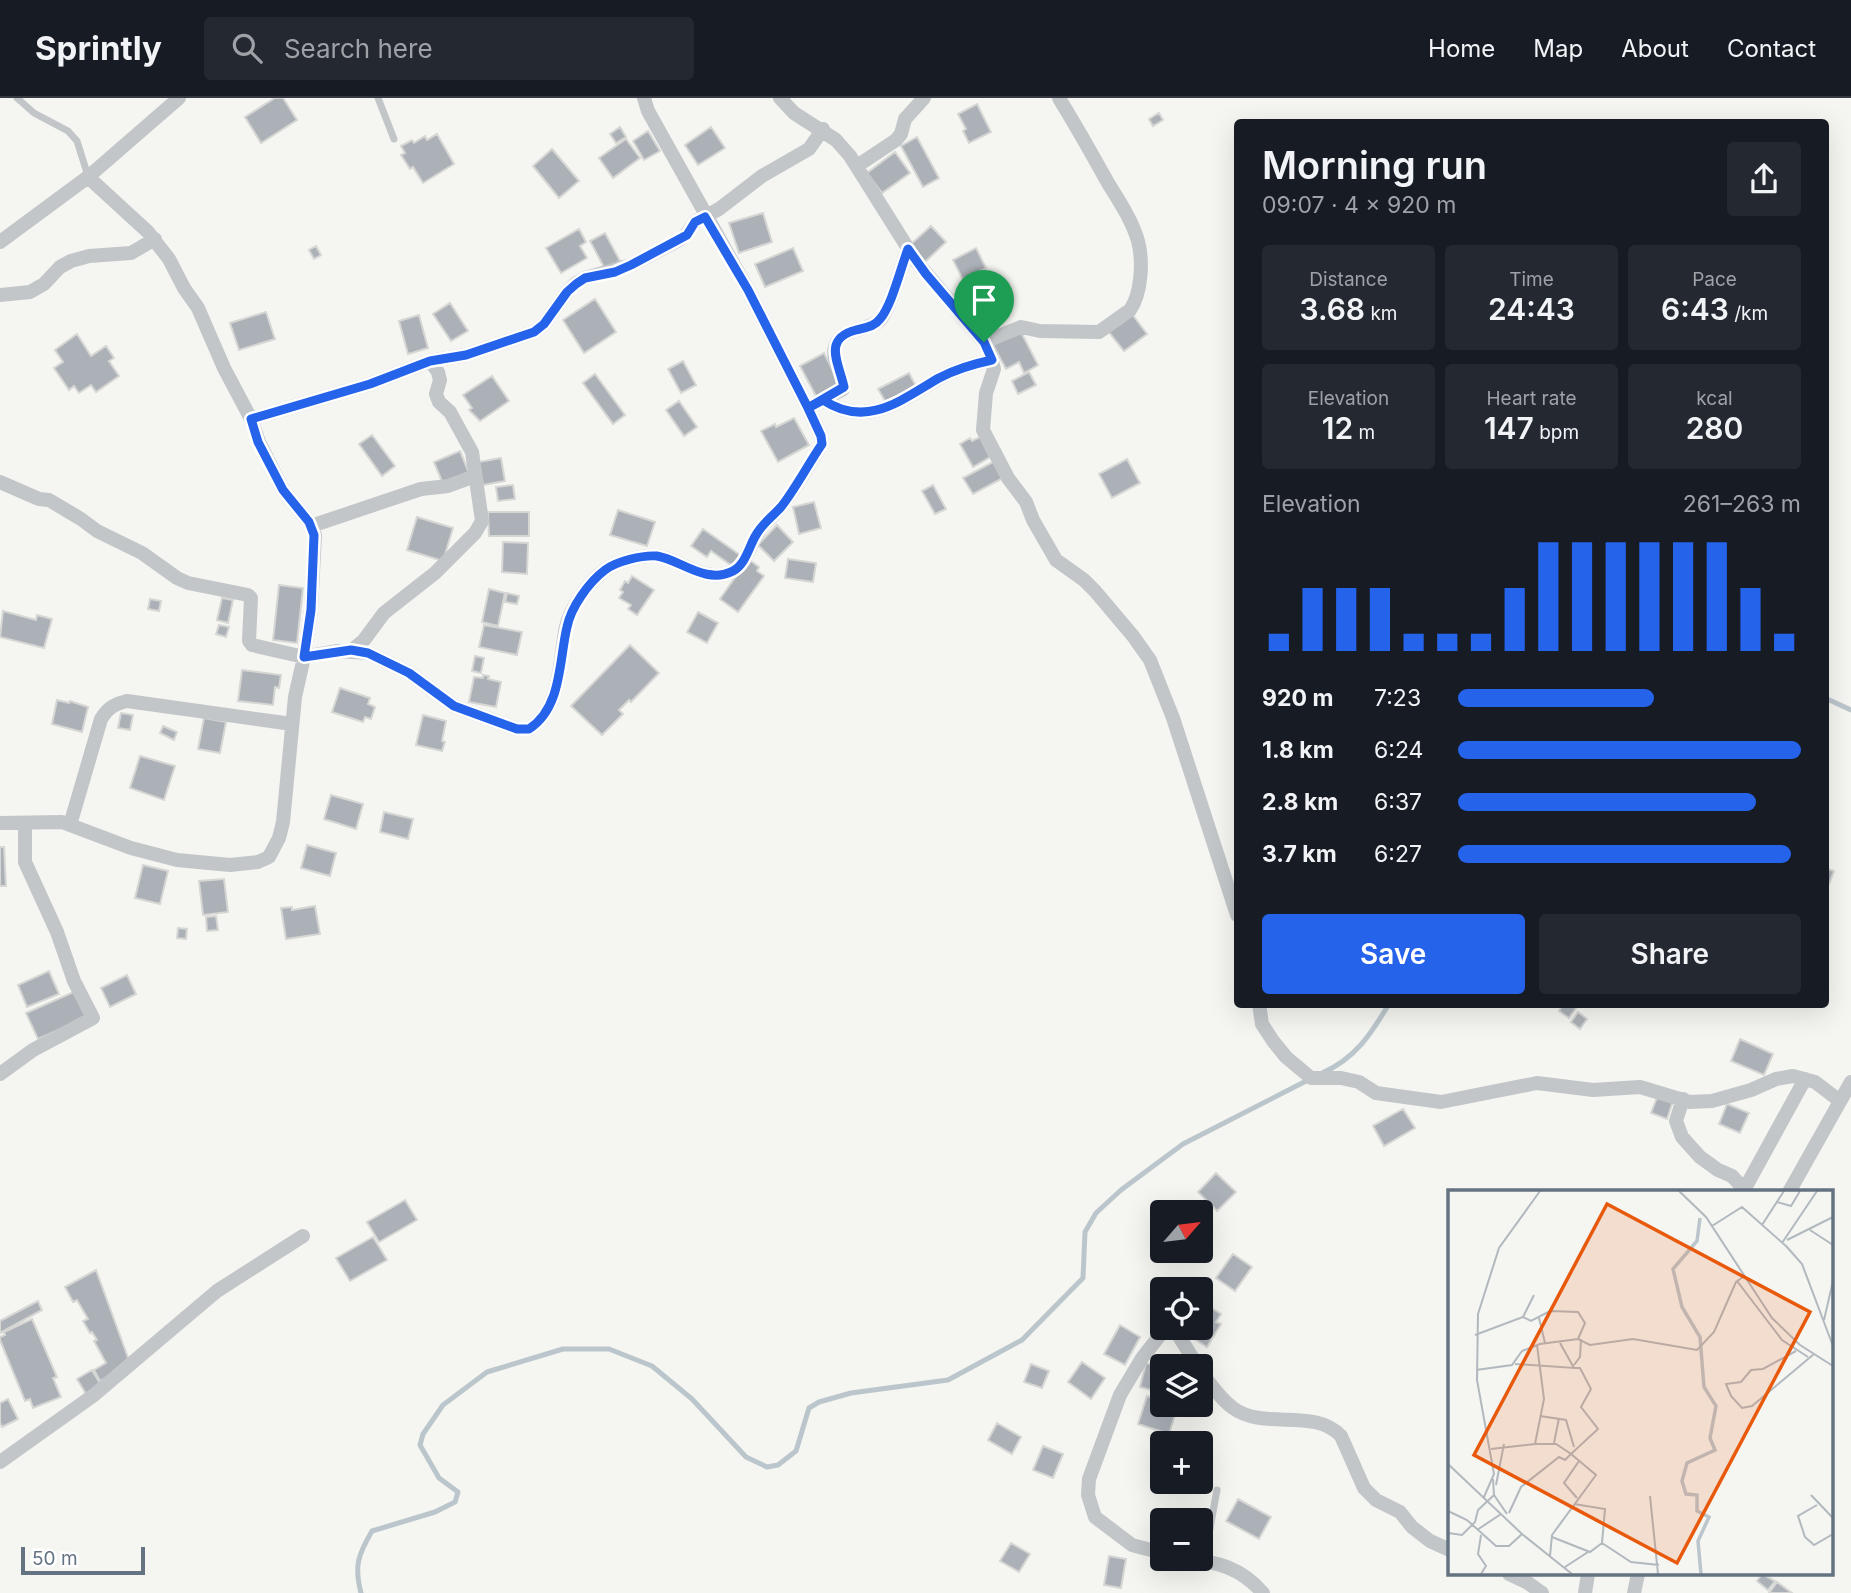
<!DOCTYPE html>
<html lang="en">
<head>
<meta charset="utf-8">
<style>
  :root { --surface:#171b24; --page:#242831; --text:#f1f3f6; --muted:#9ea1a6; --line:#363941; --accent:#2563eb }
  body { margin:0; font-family:Inter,sans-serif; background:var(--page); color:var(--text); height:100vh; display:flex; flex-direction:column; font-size:26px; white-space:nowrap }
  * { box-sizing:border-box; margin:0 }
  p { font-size:23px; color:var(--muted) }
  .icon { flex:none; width:38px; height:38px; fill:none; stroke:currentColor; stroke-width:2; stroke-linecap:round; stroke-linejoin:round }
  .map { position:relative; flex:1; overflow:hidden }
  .side { position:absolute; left:1234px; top:21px; width:595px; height:889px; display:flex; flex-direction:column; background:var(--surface); border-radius:7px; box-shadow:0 7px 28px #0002 }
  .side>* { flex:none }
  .needle { width:46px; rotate:62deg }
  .fabs { position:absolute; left:1150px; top:1102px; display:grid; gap:14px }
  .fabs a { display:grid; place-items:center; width:63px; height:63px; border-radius:7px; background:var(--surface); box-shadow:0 7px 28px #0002; font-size:35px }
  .scale { position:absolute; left:21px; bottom:18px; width:124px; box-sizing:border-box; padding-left:7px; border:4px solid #647382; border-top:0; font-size:19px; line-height:24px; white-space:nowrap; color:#647382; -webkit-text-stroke:5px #fff; paint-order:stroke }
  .pin { position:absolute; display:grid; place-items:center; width:60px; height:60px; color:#fff; margin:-72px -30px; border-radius:50% 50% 50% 0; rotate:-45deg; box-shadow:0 0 7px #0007 }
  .pin .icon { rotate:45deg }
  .round { display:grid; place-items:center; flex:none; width:74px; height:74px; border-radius:7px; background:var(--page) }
  .head { display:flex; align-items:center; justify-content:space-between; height:119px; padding:0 28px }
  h1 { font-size:38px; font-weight:600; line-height:52px }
  .metrics { display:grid; grid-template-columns:repeat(3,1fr); gap:10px; height:119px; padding:7px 28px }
  .metrics div { display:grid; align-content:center; border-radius:7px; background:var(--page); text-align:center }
  .metrics b { font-size:30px; font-weight:600 }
  .metrics small { font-size:19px; font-weight:400 }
  .metrics p { font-size:19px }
  .chart { height:196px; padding:14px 28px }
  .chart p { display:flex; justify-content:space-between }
  .chart svg { width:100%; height:126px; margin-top:7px; stroke:var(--accent); stroke-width:6 }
  .action { display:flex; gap:14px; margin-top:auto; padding:14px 28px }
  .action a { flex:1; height:80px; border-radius:7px; background:var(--accent); color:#fff; font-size:28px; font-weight:600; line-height:80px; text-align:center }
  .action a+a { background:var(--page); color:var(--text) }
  ul { padding:0 28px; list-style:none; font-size:23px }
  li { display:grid; grid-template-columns:112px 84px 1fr; align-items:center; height:52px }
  li i { height:18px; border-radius:9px; background:var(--accent) }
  header { display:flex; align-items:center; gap:42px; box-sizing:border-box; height:98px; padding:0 35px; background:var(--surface); border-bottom:2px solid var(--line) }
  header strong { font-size:33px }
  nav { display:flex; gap:38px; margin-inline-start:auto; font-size:24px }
  .search { width:490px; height:63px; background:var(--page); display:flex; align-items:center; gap:18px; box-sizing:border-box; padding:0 24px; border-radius:7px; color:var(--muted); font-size:26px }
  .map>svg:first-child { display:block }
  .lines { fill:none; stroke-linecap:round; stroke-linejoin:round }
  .stream { stroke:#bbc6cc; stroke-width:5 }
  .building { fill:#abb1b7; stroke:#d6d6d4; stroke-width:2 }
  .lane { stroke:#c2c6c9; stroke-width:7 }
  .street { stroke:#c2c6c9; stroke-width:14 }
  .route-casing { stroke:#fff; stroke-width:14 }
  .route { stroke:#2563eb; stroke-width:9 }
  .inset-river { fill:none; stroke:#bbc6cc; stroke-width:3.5 }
  .inset-road { fill:none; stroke:#b2b9be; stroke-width:2 }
  .view { fill:#e8590c; fill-opacity:0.15; stroke:#e8590c; stroke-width:3.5 }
  .inset-edge { fill:none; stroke:#647382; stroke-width:3.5 }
</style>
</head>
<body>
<header>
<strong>Sprintly</strong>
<div class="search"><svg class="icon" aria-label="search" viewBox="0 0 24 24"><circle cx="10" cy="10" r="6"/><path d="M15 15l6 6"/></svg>Search here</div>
<nav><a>Home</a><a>Map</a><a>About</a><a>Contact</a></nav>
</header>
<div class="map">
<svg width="1851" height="1495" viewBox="0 0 1851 1495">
  <rect width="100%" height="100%" fill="#f5f5f1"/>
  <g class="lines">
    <path class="stream" d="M1825,600L1851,612
      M1322,975C1355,961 1371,936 1389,906
      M361,1495C354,1468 358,1457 372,1433L435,1414L455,1404L458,1394L439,1380L420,1347L423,1336L443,1307L487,1274L563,1251H609L652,1268L692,1301L746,1359L767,1369L778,1367L796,1353L809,1310L819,1304L851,1295L948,1282L1022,1242L1083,1180L1085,1134L1096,1115L1121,1092L1183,1046L1310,981"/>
  </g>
  <path class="building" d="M275,0H283L297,22L261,45L245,19Z
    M977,6L991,34L969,45L963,33L966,31L958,16Z
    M1159,15L1163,22L1153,28L1149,21Z
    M620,29L626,39L616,45L610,36Z
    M711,29L725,50L698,67L685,47Z
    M648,33L660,53L644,62L633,43Z
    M437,36L454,66L423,85L413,69L410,71L401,57L405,55L401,48L412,42L414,45L425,38L427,42Z
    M917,39L939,80L923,89L901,48Z
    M626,41L640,60L613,80L599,60Z
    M552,51L579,83L559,100L533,68Z
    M895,54L910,75L882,95L867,75Z
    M763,115L772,144L739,155L729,125Z
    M931,128L946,144L925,164L910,147Z
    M579,131L586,144L580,148L587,160L561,175L546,150Z
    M605,135L620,163L605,171L590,143Z
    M316,148L321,157L314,161L309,152Z
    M793,150L803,173L765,189L755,166Z
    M976,150L986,170L963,182L953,162Z
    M595,201L616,234L584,255L563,222Z
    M450,205L468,233L451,243L433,216Z
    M266,214L275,241L239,252L230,225Z
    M1132,216L1147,236L1124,253L1108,233Z
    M419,217L428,250L408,256L399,223Z
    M1020,232L1038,267L1024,275L1019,264L1006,271L993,247Z
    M77,236L91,258L106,248L114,260L109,263L119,278L96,294L91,287L79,295L74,288L69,292L54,270L63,264L55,252Z
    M824,255L840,287L817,300L800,268Z
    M683,263L696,287L681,295L668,271Z
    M1029,274L1036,287L1018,296L1012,283Z
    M909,275L918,292L888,308L878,291Z
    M595,276L625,317L613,326L583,285Z
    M492,278L509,303L480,323L469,312L472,310L463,297Z
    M679,303L697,329L684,338L666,312Z
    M794,320L809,347L778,364L761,333L775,326L776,329Z
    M372,337L395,368L382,378L359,346Z
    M980,339L990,359L973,369L960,346L970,340L972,343Z
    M460,353L469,375L443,386L434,364Z
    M501,360L505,383L483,387L479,364Z
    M1127,361L1140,385L1112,400L1099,376Z
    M993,364L1003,380L973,396L963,380Z
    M513,387L515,401L498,403L496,389Z
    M933,387L946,411L935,416L922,393Z
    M814,404L821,430L799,436L793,409Z
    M618,412L655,424L647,448L610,437Z
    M488,414H529V438H489Z
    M417,419L453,430L443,463L407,452Z
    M777,427L793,444L774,463L758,447Z
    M703,431L743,459L735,470L711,453L707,459L691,448Z
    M503,444L528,445L527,476L502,474Z
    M748,461L759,469L757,473L764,478L738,514L720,501Z
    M788,461L816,465L813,484L785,480Z
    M632,478L654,492L637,517L628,511L631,507L619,500L623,494L620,492L625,483L628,485Z
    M279,487L303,490L297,545L273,542Z
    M489,491L505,495L498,528L482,524Z
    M507,495L519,498L517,506L505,504Z
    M222,500L233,502L228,525L217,522Z
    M150,501L161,503L159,513L148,511Z
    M3,513L36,522L37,517L52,521L44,550L0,539Z
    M698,514L718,525L707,545L687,534Z
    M219,527L229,529L226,539L216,536Z
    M484,527L522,534L517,557L479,549Z
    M630,547L659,575L631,604L629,602L619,612L623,616L602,637L571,608Z
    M475,558L484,560L481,575L472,573Z
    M242,572L281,577L279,590L275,589L273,607L238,603Z
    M483,577L489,578L488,581L501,584L496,609L469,604L474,579L483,580Z
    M340,590L370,600L368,606L375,609L371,621L365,619L363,624L332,614Z
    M57,602L69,605L70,603L88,609L82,634L52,626Z
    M121,615L133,617L130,632L118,630Z
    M423,617L446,623L442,643L445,644L442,653L416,647Z
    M204,620L226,624L220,655L198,651Z
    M163,628L177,634L174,642L160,635Z
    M140,658L175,668L164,702L130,690Z
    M331,697L363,706L356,731L324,721Z
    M384,714L413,721L408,741L380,734Z
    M307,747L336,755L330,778L301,770Z
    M0,749H4L6,788H0Z
    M143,767L168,773L160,806L135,800Z
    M1825,770L1834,773L1829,786L1825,785Z
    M224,781L228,814L203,817L199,783Z
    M315,808L320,836L286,841L281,810L292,809V812Z
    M216,818L218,832L207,833L206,819Z
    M178,830L187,831L186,841L177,840Z
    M49,873L59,896L27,909L18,887Z
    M127,877L136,896L110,909L101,890Z
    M76,893L87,919L38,941L26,915Z
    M1563,906H1579L1569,920L1559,913Z
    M1578,914L1587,921L1580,931L1571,924Z
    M1740,941L1773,956L1764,977L1731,963Z
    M1658,997L1673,1003L1667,1021L1651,1015Z
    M1727,1006L1749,1015L1740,1035L1719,1026Z
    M1403,1011L1415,1030L1384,1048L1373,1028Z
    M1216,1075L1236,1094L1217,1113L1198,1094Z
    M405,1102L417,1122L379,1144L367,1124Z
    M373,1139L387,1162L350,1183L336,1160Z
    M1233,1156L1252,1169L1235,1193L1216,1180Z
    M96,1172L130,1265L100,1283L94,1272L106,1265L94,1243L97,1242L92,1234L90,1235L83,1223L88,1221L77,1202L73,1204L65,1189Z
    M38,1203L42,1212L0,1235V1223Z
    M1202,1204L1221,1216L1216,1224L1221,1226L1207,1249L1182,1233L1184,1230H1200Z
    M32,1221L57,1279L53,1280L61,1299L33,1310L30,1301L25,1303L0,1242V1239L5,1237L4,1234Z
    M1120,1227L1140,1239L1125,1267L1104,1256Z
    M1082,1264L1105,1280L1091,1301L1068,1284Z
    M1146,1265L1162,1269V1295L1140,1289Z
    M1031,1266L1049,1273L1042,1290L1024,1284Z
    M92,1272L101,1287L86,1296L77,1281Z
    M1147,1298L1162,1303V1307L1178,1308L1169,1336L1138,1326Z
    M8,1301L18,1321L2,1329L0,1324V1305Z
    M997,1325L1021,1339L1012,1356L988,1342Z
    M1043,1348L1063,1356L1053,1380L1033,1372Z
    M1238,1401L1271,1419L1259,1441L1226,1423Z
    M1011,1445L1030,1456L1019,1474L1000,1463Z
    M1109,1458L1126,1461L1121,1490L1104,1487Z
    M1762,1476L1775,1483L1768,1492L1757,1483Z
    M1777,1484L1792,1495H1769Z"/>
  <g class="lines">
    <path class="lane" d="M17,0L34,15L68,33L77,43L88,78
      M378,0L394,41
      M1204,1463L1217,1392"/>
    <path class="street" d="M644,0L648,13L748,192L808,310L843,291C844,277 831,262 835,249C840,229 868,234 880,222C891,209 901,169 908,151
      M780,0L794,15L836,42L850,58L916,163L984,244L990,256L994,271L986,295L983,332L1008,380L1026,404L1033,422L1056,462L1084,482L1095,493L1133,538L1150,562L1173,620L1237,817
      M857,68L896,42L901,36L905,21L924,0
      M88,79L148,134L169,161L184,190L198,210L224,270L251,321L370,286L430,263L466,257L534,234L544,226L567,194L576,185L585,180L631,167L679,142L686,137L695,124L719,111L762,78L809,51L823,31
      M0,144L88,79L179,0
      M0,197L30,194L44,186L60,169L71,163L89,158L131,155L155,141
      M984,244L1021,229L1040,233L1099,234L1130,212C1142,195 1143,162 1138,143C1132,122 1119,103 1108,85C1092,56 1076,28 1059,0
      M823,302C867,331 902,302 939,280C956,271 973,266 992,262
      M0,384L39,401L49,402L81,421L97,433L142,455L177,480L188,485L248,497L251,500L249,543L252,547L304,559L311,512L315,437L309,424L283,392L259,344L251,321
      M311,428L421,391L448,388L475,378
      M351,553L364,542L384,515L435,475L475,435L482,423L472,354L450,314L439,304L436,296L440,282L438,274L430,263
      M0,725L62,724L131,750L177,762L230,767L258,764L269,759L279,740L283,724L295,599L304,559L338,553L368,555L409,575L454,608L517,631H529C562,610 559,562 566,529C570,510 590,483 605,472C617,463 642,457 657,458C682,462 706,487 733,473C747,465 750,445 759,433C765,424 774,418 781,409C795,392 809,366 822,346L821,338L808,310
      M70,727L101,621C108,610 114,606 127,603L292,626
      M1259,906L1262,926L1273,943L1286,959L1311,980H1341L1359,984L1376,995L1441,1004L1537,985L1593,992L1640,989L1690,1004L1712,1003L1751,992L1776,981L1793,978L1815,984L1840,1003
      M0,976L33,952L93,920L74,883L57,834L25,764V725
      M1683,1001L1676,1023L1682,1039L1700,1059L1718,1072L1732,1078L1744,1091
      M1743,1094L1805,981
      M1789,1094L1851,984
      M1200,1273C1210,1285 1220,1301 1233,1310C1264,1333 1314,1309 1341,1338L1364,1390L1376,1402L1400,1414L1412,1429L1430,1443L1450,1452
      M0,1364L94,1297L217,1193L303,1138
      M1162,1455L1132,1447L1095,1419L1088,1397L1089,1381L1120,1297L1142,1260L1161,1236L1172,1233L1177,1235L1198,1269
      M1184,1461C1217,1463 1241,1470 1263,1495
      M1509,1476L1528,1485L1542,1495
      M1585,1495L1588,1476
      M1634,1495L1638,1476"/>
  </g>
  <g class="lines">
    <defs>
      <path id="route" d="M984,244L992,262C973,266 956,271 939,280C901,302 867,331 823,302L808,310L748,192L705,119L695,124L687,137L631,167L615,174L585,180L576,186L567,194L544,226L534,234L466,257L430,263L370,286L251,321L258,344L283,392L309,424L314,437L311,512L304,559L351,552L368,555L409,575L454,608L517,631H529C562,610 559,562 567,529C571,509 589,484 605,472C617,463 642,457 657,458C681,462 706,487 733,473C746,466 749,448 756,437C762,426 772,419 781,409C794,393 809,365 822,346L821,338L808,310L844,289C839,265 822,241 856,232C866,229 874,229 880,221C892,207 901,169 908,151L926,176L984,244"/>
    </defs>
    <use href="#route" class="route-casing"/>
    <use href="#route" class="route"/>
  </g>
  <g transform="translate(1448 1092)">
    <rect width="385" height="385" fill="#f5f5f1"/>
    <path class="inset-river" d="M252,28L249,51L225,79L234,117L252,147L256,197L268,216L262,248L267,260L239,273L234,291L238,304L249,305V321L261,327L250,351L253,384"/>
    <path class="inset-road" d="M231,1L258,27L324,128L352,155L385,176M329,12L343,16L352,1M314,35L336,1M264,36L294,17L339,57L354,74L385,156M362,40L385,55M339,50L385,27M334,53L369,1M289,91L334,150L360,167M75,127L83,131L102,121L130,122L137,133L130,149M91,128L97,153M376,130L385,91M27,145L75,127L86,105M348,161L315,179L303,180L293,192L278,194L283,206L294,218L304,216L366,164M67,174L126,178L112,153M126,175L132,167L133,149M28,180L64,175L74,161L92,154L130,149L142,155L185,149L249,160L266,142L288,92L295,87M92,226L118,230L126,257M106,253L111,228M43,259L87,254L96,209L89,155M0,274L74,344L124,384M48,295L56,254M46,305L59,324M363,305L385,328M202,306L210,384M36,307L46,284L29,190L30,124L51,58L92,1M129,308L116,293L131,271M369,315L350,326L357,347L366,355L385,344M0,321L19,330L48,356H61L74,344M61,323L73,297L111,267L117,270L123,264L108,254H87M29,340L53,324M0,343L14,345L27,332L30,320L46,305L45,289M104,347L142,362L154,353L157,319L126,314M154,353L183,372L211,375M102,366L104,345L148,285L123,264L150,239L133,217L143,199L132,178H126M117,377L140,362M33,384L38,376L30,364L33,345"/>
    <path class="view" d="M159,14L362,122L229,373L26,265Z"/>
    <rect width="385" height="385" class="inset-edge"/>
  </g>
</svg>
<div class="fabs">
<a><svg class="needle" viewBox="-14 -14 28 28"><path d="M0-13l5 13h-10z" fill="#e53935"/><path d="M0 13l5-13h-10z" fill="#9ea1a6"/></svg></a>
<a><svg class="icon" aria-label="locate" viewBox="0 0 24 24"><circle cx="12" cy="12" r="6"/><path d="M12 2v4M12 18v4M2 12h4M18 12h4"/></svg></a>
<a><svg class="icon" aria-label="layers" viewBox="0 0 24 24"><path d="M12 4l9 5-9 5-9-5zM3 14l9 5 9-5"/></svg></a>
<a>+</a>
<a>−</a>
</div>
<div class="scale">50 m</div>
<div class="pin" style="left:984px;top:244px;background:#1e9e55"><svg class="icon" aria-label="arrive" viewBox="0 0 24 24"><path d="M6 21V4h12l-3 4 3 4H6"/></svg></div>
<section class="side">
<div class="head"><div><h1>Morning run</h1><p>09:07 · 4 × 920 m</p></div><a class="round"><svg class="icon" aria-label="share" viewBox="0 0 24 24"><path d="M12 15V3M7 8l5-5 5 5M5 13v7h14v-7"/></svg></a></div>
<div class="metrics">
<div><p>Distance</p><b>3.68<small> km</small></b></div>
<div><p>Time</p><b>24:43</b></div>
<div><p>Pace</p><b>6:43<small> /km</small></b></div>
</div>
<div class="metrics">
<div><p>Elevation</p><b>12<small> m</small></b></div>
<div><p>Heart rate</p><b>147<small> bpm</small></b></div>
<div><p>kcal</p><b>280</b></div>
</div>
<div class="chart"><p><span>Elevation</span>261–263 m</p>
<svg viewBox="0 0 160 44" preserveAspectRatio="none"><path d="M5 44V38M15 44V22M25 44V22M35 44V22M45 44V38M55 44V38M65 44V38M75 44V22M85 44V6M95 44V6M105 44V6M115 44V6M125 44V6M135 44V6M145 44V22M155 44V38"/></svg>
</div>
<ul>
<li><b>920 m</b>7:23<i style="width:57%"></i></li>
<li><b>1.8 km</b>6:24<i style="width:100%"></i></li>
<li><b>2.8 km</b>6:37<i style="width:87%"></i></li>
<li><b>3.7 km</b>6:27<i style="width:97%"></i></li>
</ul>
<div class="action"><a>Save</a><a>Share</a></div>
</section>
</div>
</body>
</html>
